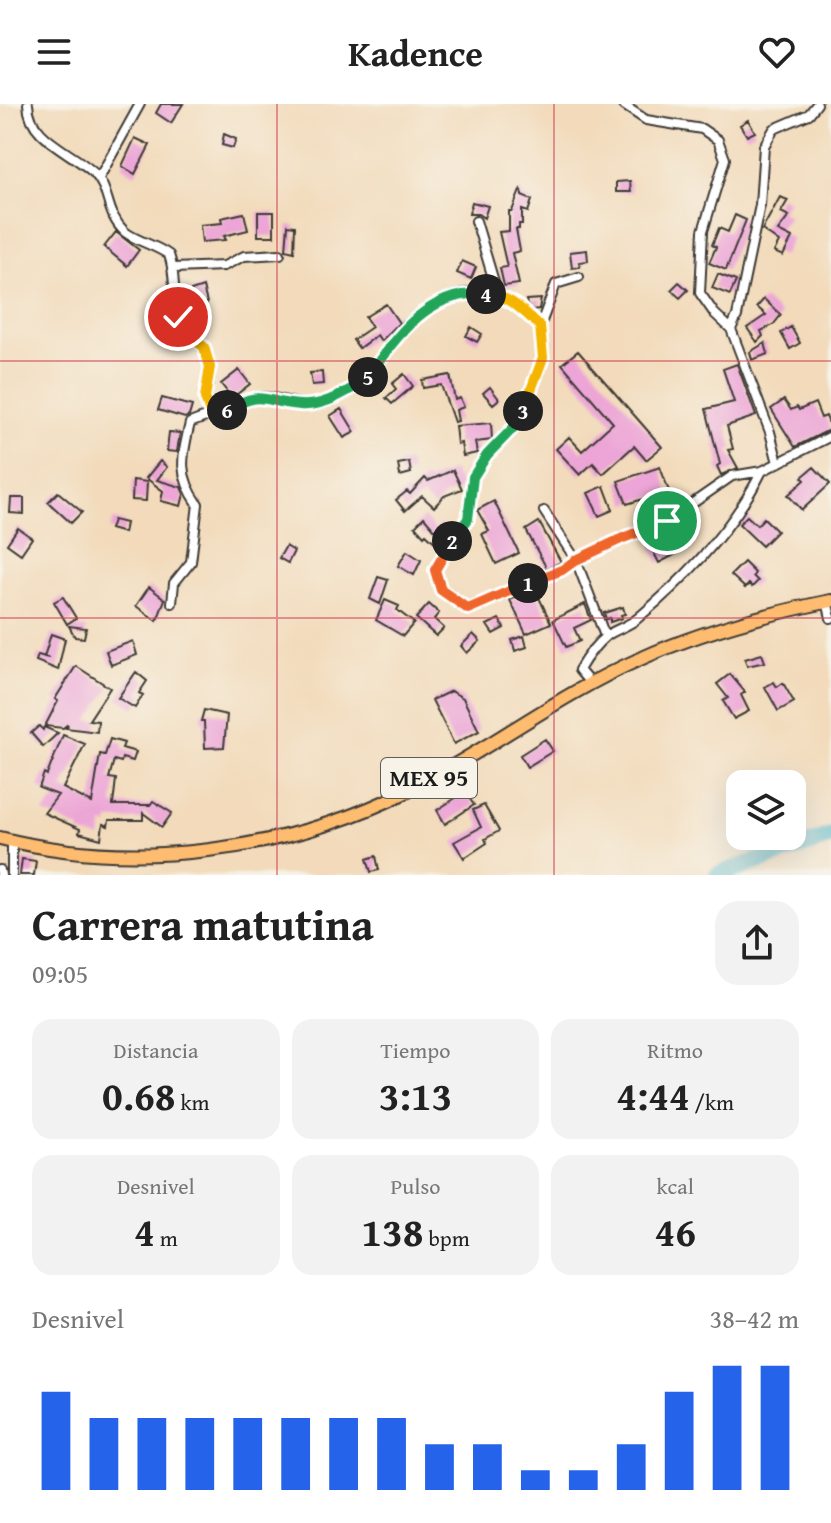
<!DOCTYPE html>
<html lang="es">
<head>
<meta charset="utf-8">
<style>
  :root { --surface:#fff; --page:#f2f2f2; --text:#222; --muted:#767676; --accent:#2563eb }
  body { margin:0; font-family:"Gentium Book Plus",serif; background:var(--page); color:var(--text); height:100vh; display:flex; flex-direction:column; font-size:30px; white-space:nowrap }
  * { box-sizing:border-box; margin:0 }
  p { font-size:26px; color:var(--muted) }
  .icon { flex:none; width:44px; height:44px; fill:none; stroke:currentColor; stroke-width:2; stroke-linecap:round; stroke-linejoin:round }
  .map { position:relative; height:771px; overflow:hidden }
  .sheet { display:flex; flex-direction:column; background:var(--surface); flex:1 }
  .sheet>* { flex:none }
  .tools { position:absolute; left:726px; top:666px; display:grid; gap:16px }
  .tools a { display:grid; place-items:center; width:80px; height:80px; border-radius:16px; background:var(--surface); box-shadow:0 8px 32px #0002; font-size:40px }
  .pin { position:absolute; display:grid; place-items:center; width:68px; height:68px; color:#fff; margin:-34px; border:4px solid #fff; border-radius:50%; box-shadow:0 2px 8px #0007 }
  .km { position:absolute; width:40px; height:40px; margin:-20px; border-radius:50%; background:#222; color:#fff; font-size:22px; line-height:40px; text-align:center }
  .round { display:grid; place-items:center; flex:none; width:84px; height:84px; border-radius:24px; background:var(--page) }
  .head { display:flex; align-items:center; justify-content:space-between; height:136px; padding:0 32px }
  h1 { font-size:44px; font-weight:600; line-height:60px }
  .metrics { display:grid; grid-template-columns:repeat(3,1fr); gap:12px; height:136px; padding:8px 32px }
  .metrics div { display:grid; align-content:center; border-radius:20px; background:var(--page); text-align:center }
  .metrics b { font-size:40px; font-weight:600 }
  .metrics small { font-size:22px; font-weight:400 }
  .metrics p { font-size:22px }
  .chart { height:224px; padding:16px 32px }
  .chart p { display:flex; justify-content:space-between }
  .chart svg { width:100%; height:144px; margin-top:8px; stroke:var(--accent); stroke-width:6 }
  header { display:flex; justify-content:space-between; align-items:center; height:104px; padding:0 32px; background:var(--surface); font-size:36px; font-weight:600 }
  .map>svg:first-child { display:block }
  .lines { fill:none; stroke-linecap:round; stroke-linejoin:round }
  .river { stroke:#48b2c6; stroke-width:18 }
  .building { fill:#eca5d6 }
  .street-casing { stroke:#3c3834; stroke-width:12 }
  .primary-casing { stroke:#3c3834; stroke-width:16 }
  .street { stroke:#fff; stroke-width:8 }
  .primary { stroke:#fdbc6f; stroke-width:12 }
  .split-1-casing { stroke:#fff; stroke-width:16 }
  .split-2-casing { stroke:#fff; stroke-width:16 }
  .split-3-casing { stroke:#fff; stroke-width:16 }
  .split-4-casing { stroke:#fff; stroke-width:16 }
  .split-5-casing { stroke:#fff; stroke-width:16 }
  .split-6-casing { stroke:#fff; stroke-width:16 }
  .split-7-casing { stroke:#fff; stroke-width:16 }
  .split-1 { stroke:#f0652b; stroke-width:10 }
  .split-2 { stroke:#f0652b; stroke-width:10 }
  .split-3 { stroke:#22a559; stroke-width:10 }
  .split-4 { stroke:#f5b400; stroke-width:10 }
  .split-5 { stroke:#22a559; stroke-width:10 }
  .split-6 { stroke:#22a559; stroke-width:10 }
  .split-7 { stroke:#f5b400; stroke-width:10 }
  .grid { fill:none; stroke:#d1495b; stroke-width:2; stroke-opacity:0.55 }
  .labels { text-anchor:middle; stroke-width:6; stroke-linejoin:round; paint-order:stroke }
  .shield { fill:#f7f3e8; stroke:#5e5c59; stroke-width:2 }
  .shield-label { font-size:24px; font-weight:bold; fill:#1c1c1c }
</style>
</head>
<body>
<header><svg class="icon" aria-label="menu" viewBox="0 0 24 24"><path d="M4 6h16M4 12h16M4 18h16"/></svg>Kadence<svg class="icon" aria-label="heart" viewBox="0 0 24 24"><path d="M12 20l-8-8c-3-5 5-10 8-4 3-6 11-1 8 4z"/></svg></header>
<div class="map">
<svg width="831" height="771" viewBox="0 0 831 771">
  <rect width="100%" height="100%" fill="#f7f3e8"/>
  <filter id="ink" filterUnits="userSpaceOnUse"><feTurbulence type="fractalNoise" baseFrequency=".0125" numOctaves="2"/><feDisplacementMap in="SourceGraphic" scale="16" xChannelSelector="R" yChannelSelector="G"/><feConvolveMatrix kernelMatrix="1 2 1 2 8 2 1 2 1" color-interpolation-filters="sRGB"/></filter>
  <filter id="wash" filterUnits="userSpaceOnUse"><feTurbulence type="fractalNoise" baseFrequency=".006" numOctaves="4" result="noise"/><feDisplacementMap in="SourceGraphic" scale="32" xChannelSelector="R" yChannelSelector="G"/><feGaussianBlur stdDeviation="1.8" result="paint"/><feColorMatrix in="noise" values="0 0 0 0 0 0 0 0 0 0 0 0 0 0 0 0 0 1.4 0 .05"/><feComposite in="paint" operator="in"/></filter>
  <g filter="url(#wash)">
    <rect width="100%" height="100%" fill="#f2daba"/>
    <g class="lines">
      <path class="river" d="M718,771L831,732"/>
    </g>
    <g id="blocks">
      <path class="building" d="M161,0H183L171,19L156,9Z
        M748,16L755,28L747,32L740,21Z
        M224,30L236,35L233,44L222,41Z
        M135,34L150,41L135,70L122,62Z
        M630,77L631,88H616V78Z
        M521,84L522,92L532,96L528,108L522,106V120H519V125H516L520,147L512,149L519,180L504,182L500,164L507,163L499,128L509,127V107H512Z
        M780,93L788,96L781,108L789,112L778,127L792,134L783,152L774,148L779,138L762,126Z
        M472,98L488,102L484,114L478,110H469Z
        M258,108H274V132H258Z
        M244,109L248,126L224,132L226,136L202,138L200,121L222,119L221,114Z
        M735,111L746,116L726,166L709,159L716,143L712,141L719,124L728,128Z
        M288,121L295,122L294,148L286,146Z
        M116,128L139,146L127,162L104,143Z
        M587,146L588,157L579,158L580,163L572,164L570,148Z
        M462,157L476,163L471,175L457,169Z
        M718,170L736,177L730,191L712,184Z
        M679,178L688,186L680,194L671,186Z
        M203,183L207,199L187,201L188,188Z
        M541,195L539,205L532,206L527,201L526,196Z
        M764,195L781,211L773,221L761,227L763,232L757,238L747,224L766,211L757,203Z
        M386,200L399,219L381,237L377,231L359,244L353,236L372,223L365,213Z
        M471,223L482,230L477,238L466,232Z
        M791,223L800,239L790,245L781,229Z
        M765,239L768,250L752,256L750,248Z
        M578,247L662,343L646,356L634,342L603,370L593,359L580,371L556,345L569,333L582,347L613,319L562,260Z
        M737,260L756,312L727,322L733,345L728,346L738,364L721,371L717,362L720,360L706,305L734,298L723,265Z
        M239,266L250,280L232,294L221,280Z
        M322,268L323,280L312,281L310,269Z
        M404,270L413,282L392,300L386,294L396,285L392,280Z
        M450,271L455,296L460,294L464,303L456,306L458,317L454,318L441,281L423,284L422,276Z
        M490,283L499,295L493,300L483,289Z
        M162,294L192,302L189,312L185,314L158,306Z
        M784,296L791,306L797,303L799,306L815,299L821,314L826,312L831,325L795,343L771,305Z
        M341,305L355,328L344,334L330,312Z
        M491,319L492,336L475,338L477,349L463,352L461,339L457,340L455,322Z
        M169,328L180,329L177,348L167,347Z
        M160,357L167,363L157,376L181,383L184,390L181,402L161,397L163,387L146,374Z
        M409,358L411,369L400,372L398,360Z
        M660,363L669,387L627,400L618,377Z
        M814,363L830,380L802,406L788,391L805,376L802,373Z
        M453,366L462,385L444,392L434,403L422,392L405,407L396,396L407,387L410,390L425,374L428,377Z
        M133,376L147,378L146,397L132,396Z
        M604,382L613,406L599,412L588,389Z
        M58,388L82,408L71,419L48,398Z
        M11,394H24V410L10,409Z
        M494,397L519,449L496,460L482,430L489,427L477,406Z
        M747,412L757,421L764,414L777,427L762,442L739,420Z
        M424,413L435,426L440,420L451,429L440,443L426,430L424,432L415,422Z
        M113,416L126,419L124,429L110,425Z
        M539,418L561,458L547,465L526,426Z
        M18,424L32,434L21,450L7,440Z
        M662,439L664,443L671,440L676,450L659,459L651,443Z
        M286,442L294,447L288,459L279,454Z
        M407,447L421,456L414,471L398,462Z
        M744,458L755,469L753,472L758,477L752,483L749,480L745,484L731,471Z
        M378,473L388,476L380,500L370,495Z
        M149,483L165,495L157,517L136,502Z
        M535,485L551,519L526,530L510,496Z
        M63,493L76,514L67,520L54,498Z
        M385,496L399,502L397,506L414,519L403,532L376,516Z
        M429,500L439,509L434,515L444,524L436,532L416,514Z
        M585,500L591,516L574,524L580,537L566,543L553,516Z
        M623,503L625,510L621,511L622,514L610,518V514L606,515L604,509Z
        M499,515L504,524L493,530L487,521Z
        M69,522L86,524L84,534L75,533Z
        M51,530L65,535L58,566L36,557L38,551L49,554L44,553Z
        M473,530L480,537L467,549L461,542Z
        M524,532L527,543L515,547L512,536Z
        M133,537L137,551L111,561L106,547Z
        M762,550L765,558L747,562L745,555Z
        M76,562L110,584L89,616L98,617L97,628L66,624L68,620L63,624L45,622L58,597L55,595Z
        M136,568L147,577L139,589L143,591L135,604L118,594Z
        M730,570L745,588L741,591L749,607L734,615L723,597L728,594L717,580Z
        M774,578L777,583L783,579L794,598L778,607L765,583Z
        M451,587L463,594L479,627L454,640L432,596Z
        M204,606L227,611L224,643L205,644L204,617H201Z
        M39,622L43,626L44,623L58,629L43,643L31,629Z
        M63,631L85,640L63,684L92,699L100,650L105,651L110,635L124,639L122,644L136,648L133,657L122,654L121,658L114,656L109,674L116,675L113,701H150L153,697L172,709L162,723L143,709V716H109L108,722L103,720L101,735L79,729L80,725L44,709L58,691L39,684L44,669L47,671Z
        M545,635L553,647L527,663L520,651Z
        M465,688L474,701L445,720L437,706Z
        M484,701L499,727L485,735L487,739L464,754L454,738L481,723L473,706Z
        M376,752L379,766L371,768L367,755Z
        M22,755L36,757L34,771H20Z"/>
    </g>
  </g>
  <g filter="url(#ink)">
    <use href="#blocks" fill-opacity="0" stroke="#3c3834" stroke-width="2"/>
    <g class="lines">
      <defs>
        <path id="street" d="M28,0C29,35 71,47 94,69C111,86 105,110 125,128C138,138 156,141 169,151C177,172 171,198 181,218C189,236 209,241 210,263C211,286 201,285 211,311C230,308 243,293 263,293C285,293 306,308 329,297C340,292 357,284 366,276C379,263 386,244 398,230C421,204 465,177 501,192C516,199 527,211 540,222L543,254L519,318L487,351L473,373L468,415L435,466L441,486L468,505L562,466L576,456L623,434L667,417L732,372L762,367L831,332
          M622,0L646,16L702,25L718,36L725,55L703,127L700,189L714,209L731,225
          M99,74L140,0
          M476,117L498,191
          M174,164L224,162L244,152L280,150
          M540,222L556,180L579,173
          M778,359L770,328L731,225L737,212L760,101L764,42L774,25L809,10L817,0
          M544,407L576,456L605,532
          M827,497L831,514
          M172,499L174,479L191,458L198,400C177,370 182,353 190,319L211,311
          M590,579L579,566C586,554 595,541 606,532C616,525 629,522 638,514C686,474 734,423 762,367
          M0,766L1,771
          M12,771V737"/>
        <path id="primary" d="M0,734C133,768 286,748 408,687C487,647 558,591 640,555C700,528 766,510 831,497"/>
      </defs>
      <use href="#street" class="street-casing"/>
      <use href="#primary" class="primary-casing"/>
      <use href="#street" class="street"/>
      <use href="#primary" class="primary"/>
    </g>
  </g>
  <g class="lines" filter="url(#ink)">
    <defs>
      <path id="split-1" d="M528,479L562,466L576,456L623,434L667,417"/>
      <path id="split-2" d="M452,437L435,466L441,486L468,505L528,479"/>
      <path id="split-3" d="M452,437L468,415L473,373L487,351L519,318L523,307"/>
      <path id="split-4" d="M486,190C509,191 523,207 540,222L543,254L523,307"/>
      <path id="split-5" d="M368,273C397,231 429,185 486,190"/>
      <path id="split-6" d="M227,306C263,284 265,299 300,301C325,303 345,288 365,277L368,273"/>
      <path id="split-7" d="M178,213L186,229L204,243L210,263L205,294L211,311L227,306"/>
    </defs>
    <use href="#split-1" class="split-1-casing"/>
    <use href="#split-2" class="split-2-casing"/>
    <use href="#split-3" class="split-3-casing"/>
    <use href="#split-4" class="split-4-casing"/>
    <use href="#split-5" class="split-5-casing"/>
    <use href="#split-6" class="split-6-casing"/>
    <use href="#split-7" class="split-7-casing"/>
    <use href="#split-1" class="split-1"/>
    <use href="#split-2" class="split-2"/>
    <use href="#split-3" class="split-3"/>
    <use href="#split-4" class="split-4"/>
    <use href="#split-5" class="split-5"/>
    <use href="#split-6" class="split-6"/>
    <use href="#split-7" class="split-7"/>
  </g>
  <path class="grid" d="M277,0V771M554,0V771M0,257H831M0,514H831"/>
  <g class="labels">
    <rect class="shield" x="381" y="654" width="96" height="40" rx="6"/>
    <g class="shield-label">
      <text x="429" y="682">MEX 95</text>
    </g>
  </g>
</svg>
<div class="tools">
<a><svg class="icon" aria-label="layers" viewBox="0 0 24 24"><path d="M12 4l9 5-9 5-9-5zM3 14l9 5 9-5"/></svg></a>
</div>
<div class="pin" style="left:667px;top:417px;background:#1e9e55"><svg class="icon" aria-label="arrive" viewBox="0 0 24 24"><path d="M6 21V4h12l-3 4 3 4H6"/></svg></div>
<div class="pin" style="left:178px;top:213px;background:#d93025"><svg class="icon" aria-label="check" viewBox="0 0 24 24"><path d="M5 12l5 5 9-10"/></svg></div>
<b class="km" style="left:528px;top:479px">1</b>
<b class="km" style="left:452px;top:437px">2</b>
<b class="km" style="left:523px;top:307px">3</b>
<b class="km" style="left:486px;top:190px">4</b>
<b class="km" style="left:368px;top:273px">5</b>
<b class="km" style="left:227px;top:306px">6</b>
</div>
<section class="sheet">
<div class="head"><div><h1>Carrera matutina</h1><p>09:05</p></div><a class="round"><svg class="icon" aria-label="share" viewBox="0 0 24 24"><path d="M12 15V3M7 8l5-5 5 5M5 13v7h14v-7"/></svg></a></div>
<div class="metrics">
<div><p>Distancia</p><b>0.68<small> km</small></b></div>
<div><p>Tiempo</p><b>3:13</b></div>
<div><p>Ritmo</p><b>4:44<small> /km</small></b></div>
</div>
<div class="metrics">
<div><p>Desnivel</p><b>4<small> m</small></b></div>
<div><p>Pulso</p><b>138<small> bpm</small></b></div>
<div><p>kcal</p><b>46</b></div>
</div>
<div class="chart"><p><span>Desnivel</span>38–42 m</p>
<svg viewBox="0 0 160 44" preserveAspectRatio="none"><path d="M5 44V14M15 44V22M25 44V22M35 44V22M45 44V22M55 44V22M65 44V22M75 44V22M85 44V30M95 44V30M105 44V38M115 44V38M125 44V30M135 44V14M145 44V6M155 44V6"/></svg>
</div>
</section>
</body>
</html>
